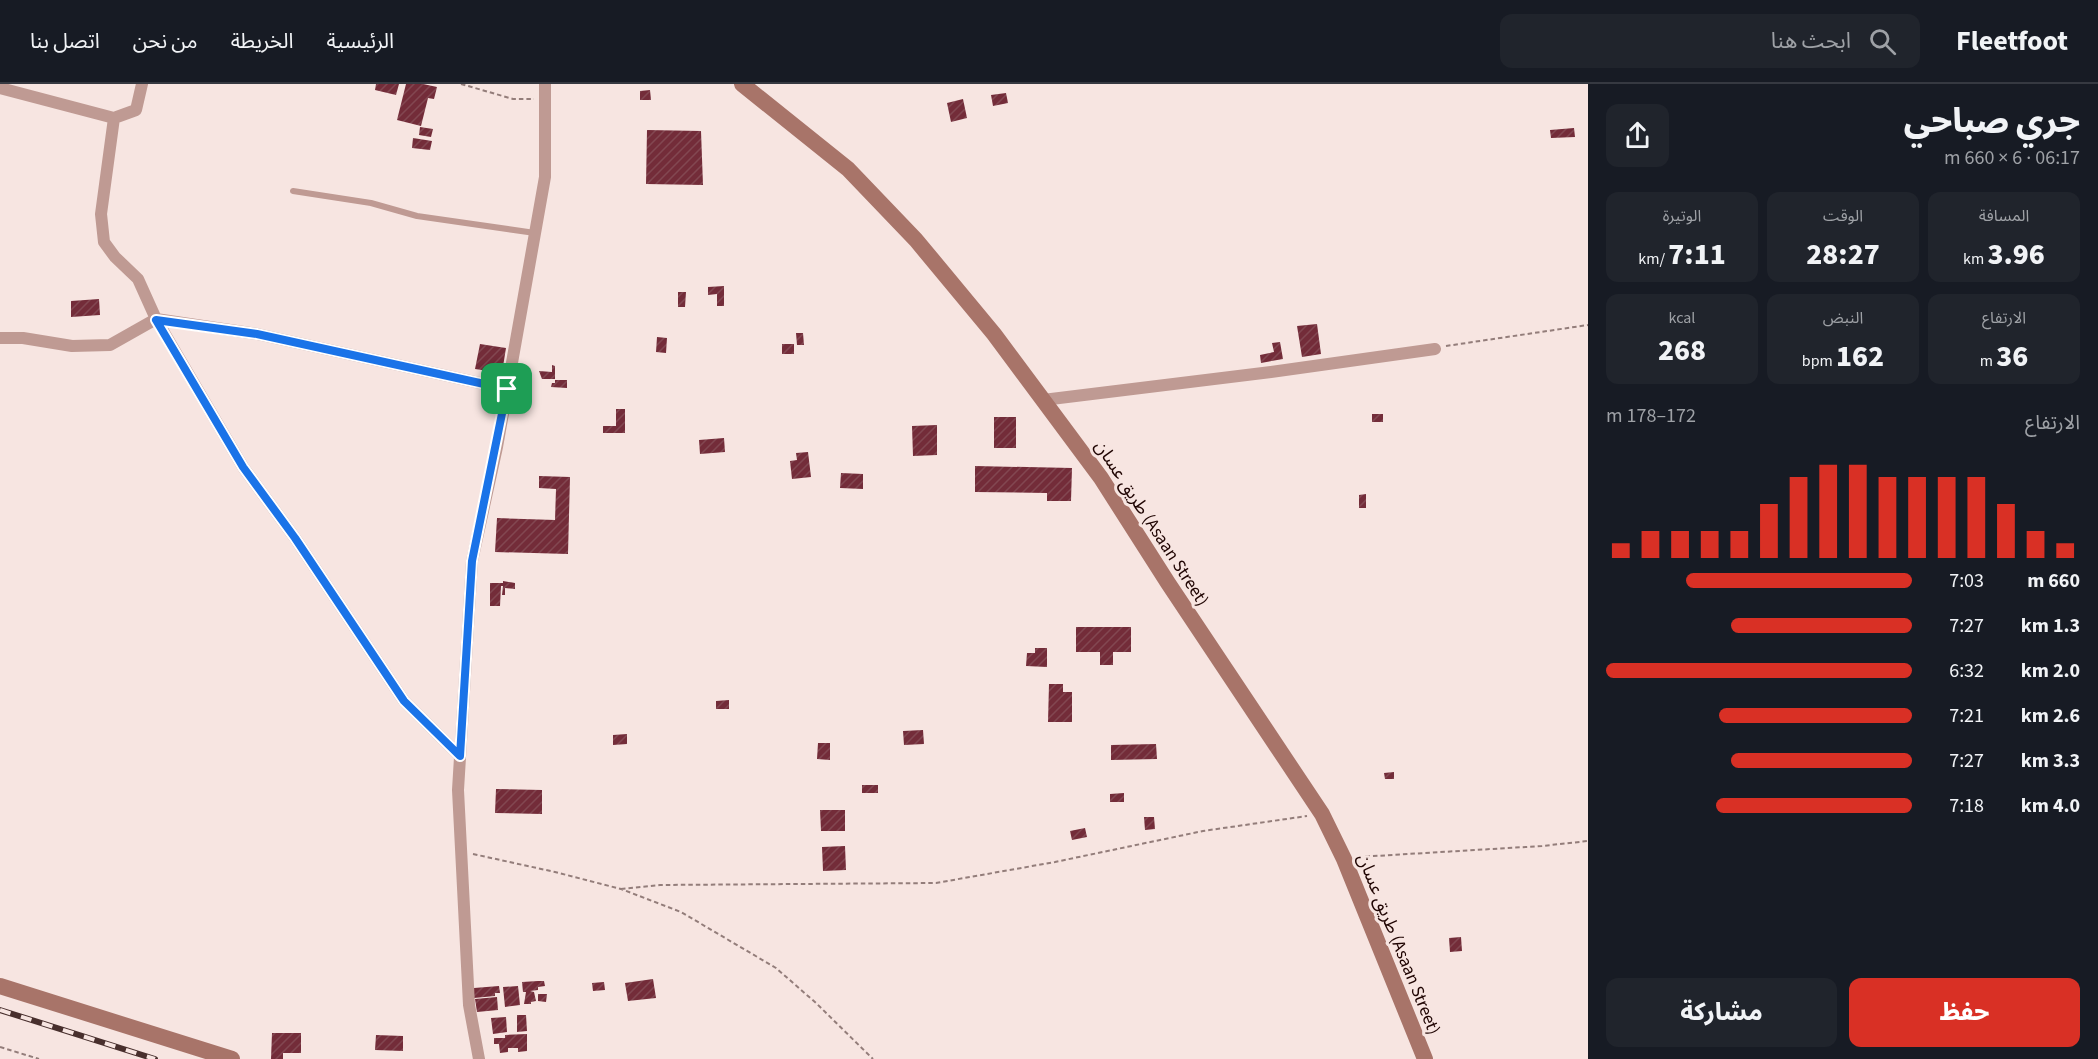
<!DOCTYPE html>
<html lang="ar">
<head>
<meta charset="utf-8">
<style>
  :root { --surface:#171b24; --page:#20242c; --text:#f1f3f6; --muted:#9ea1a6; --line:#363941; --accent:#d93025 }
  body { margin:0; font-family:"Source Sans 3","Noto Sans Arabic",sans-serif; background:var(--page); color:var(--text); direction:rtl; height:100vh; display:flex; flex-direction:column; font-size:22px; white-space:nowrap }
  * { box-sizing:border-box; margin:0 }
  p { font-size:20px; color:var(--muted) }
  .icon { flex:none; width:33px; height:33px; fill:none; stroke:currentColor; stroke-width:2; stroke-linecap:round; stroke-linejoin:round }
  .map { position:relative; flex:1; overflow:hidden; direction:ltr }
  .panel { display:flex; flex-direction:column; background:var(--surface); width:510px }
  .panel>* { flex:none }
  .pin { position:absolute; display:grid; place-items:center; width:51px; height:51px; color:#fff; margin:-26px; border-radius:12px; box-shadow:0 3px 9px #0006 }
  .round { display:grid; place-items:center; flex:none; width:63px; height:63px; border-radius:12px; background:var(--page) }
  .head { display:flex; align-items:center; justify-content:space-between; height:102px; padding:0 18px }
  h1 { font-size:33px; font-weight:800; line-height:45px }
  .metrics { display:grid; grid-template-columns:repeat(3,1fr); gap:9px; height:102px; padding:6px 18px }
  .metrics div { display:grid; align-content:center; border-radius:12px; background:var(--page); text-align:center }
  .metrics b { font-size:30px; font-weight:800 }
  .metrics small { font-size:16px; font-weight:400 }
  .metrics p { font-size:16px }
  .chart { height:168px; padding:12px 18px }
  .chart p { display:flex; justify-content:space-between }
  .chart svg { width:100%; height:108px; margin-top:6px; stroke:var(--accent); stroke-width:6 }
  .primary-button { display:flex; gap:12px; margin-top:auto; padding:12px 18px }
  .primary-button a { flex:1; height:69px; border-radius:12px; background:var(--accent); color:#fff; font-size:24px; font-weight:800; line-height:69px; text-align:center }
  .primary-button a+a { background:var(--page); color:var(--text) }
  ul { padding:0 18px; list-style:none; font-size:20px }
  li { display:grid; grid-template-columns:96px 72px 1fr; align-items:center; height:45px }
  li i { height:15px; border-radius:8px; background:var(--accent) }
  header { display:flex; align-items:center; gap:36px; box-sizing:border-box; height:84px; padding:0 30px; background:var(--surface); border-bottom:2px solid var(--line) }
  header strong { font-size:28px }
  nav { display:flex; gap:33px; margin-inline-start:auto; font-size:21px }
  .search { width:420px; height:54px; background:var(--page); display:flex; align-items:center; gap:15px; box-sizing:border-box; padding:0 21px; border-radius:12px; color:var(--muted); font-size:22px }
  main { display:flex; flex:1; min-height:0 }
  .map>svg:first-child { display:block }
  .building { fill:url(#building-hatch) }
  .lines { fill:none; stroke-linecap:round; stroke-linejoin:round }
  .path { stroke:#937d7a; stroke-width:2; stroke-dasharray:4.5 3; stroke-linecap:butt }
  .lane { stroke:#bf9a93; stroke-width:6 }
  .street { stroke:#bf9a93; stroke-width:12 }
  .secondary { stroke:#a87469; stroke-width:16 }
  .rail-casing { stroke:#482f2d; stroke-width:6 }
  .rail { stroke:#f7e5e1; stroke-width:4; stroke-dasharray:11; stroke-linecap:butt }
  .route-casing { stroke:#fff; stroke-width:12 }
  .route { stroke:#1a73e8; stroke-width:8 }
  .labels { text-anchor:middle; stroke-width:6; stroke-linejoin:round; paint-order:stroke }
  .street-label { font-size:18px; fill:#1f0402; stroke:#f7e5e1 }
</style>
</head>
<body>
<header>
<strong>Fleetfoot</strong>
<div class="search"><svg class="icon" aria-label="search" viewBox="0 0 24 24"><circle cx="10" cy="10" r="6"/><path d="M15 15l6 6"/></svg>ابحث هنا</div>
<nav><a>الرئيسية</a><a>الخريطة</a><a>من نحن</a><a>اتصل بنا</a></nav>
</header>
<main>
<section class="panel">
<div class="head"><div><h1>جري صباحي</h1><p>06:17 · 6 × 660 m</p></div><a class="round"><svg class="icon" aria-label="share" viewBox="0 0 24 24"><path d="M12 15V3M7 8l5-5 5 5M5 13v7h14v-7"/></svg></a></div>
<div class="metrics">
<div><p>المسافة</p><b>3.96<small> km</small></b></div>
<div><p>الوقت</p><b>28:27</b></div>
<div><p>الوتيرة</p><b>7:11<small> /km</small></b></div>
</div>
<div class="metrics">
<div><p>الارتفاع</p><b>36<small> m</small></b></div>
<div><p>النبض</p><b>162<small> bpm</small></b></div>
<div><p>kcal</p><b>268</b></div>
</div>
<div class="chart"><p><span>الارتفاع</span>172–178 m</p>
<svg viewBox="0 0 160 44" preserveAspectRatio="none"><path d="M5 44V38M15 44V33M25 44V33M35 44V33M45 44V33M55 44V22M65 44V11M75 44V6M85 44V6M95 44V11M105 44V11M115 44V11M125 44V11M135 44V22M145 44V33M155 44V38"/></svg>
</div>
<ul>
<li><b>660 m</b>7:03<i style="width:74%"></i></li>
<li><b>1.3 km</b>7:27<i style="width:59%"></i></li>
<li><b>2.0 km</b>6:32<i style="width:100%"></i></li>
<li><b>2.6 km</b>7:21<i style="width:63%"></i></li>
<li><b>3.3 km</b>7:27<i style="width:59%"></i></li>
<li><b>4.0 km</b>7:18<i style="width:64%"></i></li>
</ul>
<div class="primary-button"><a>حفظ</a><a>مشاركة</a></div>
</section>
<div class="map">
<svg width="1588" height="975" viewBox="0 0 1588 975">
  <defs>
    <pattern id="building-hatch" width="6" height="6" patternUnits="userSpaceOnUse" patternTransform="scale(1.5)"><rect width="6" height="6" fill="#732c39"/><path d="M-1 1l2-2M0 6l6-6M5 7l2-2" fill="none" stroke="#824751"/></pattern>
  </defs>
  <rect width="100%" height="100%" fill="#f7e5e1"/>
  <path class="building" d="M376,0H399L396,11L375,6Z
    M406,0H423L437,3L434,15L428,14L421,42L397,36Z
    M650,6L651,16H640V7Z
    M1006,9L1008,19L993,22L991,11Z
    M963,15L967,34L951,38L947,19Z
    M420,43L433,45L431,53L419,51Z
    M1574,44L1575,53L1551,54L1550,46Z
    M647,46L701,47L703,101L646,100Z
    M413,54L432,57L430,66L412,64Z
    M724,202V222H717V210L708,211V203Z
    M678,208H686L685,223H678Z
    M99,215L100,231L71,233V217Z
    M1317,240L1321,270L1302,273L1297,242Z
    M796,249H803L804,261H797Z
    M657,253L667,254L666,269L656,268Z
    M1280,258L1283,275L1261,279L1260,271L1274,268L1272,259Z
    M480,260L506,264L502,289L475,285Z
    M782,260H794V270H782Z
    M552,281L555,282V295H542L539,287L552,288Z
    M555,296H567V304L551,303L552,299H555Z
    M616,325H625V349H603V342H616Z
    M1372,330H1383V338H1372Z
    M994,333H1016V364H994Z
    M937,341V371L913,372L912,342Z
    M724,354L725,368L700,370L699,356Z
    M808,368L811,393L792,395L790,377L797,376L796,369Z
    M975,382L1072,384L1071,417H1047V409L975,408Z
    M841,389L863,390V405L840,404Z
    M539,392L570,393L568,470L495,468L497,434L555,436L556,405L539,404Z
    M1366,410V424H1359V411Z
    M503,497L515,499V505L505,504V511H502L503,502H501L500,522H490V499H503Z
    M1076,543H1131V568H1113V581H1100V568H1076Z
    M1035,564H1047V583L1026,582L1027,569H1035Z
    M1049,600H1063V608H1072V638H1048Z
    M729,616V625H716V617Z
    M923,646L924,660L904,661L903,647Z
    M627,650V660L613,661V651Z
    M818,659H830V676L817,675Z
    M1156,660L1157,675L1111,676V661Z
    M1394,688V695H1385L1384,689Z
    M862,701H878V709H862Z
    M496,705L542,706V730L495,729Z
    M1124,709V718H1110V710Z
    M820,726H845V747H821Z
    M1144,733H1154L1155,745L1145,746Z
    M1085,744L1087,753L1072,756L1070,747Z
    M845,762L846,786L823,787L822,763Z
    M1461,853L1462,867L1450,868L1449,854Z
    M653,895L656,914L628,917L625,899Z
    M538,897H544L545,902L538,903V906L530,907L534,908L536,917L531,918V920H524L526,908H523L522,898Z
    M604,898L605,906L593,907L592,899Z
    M499,902L500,909H495V912L474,914V904Z
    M518,902L520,921L505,923L503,903Z
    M538,910H547L546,918L538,917Z
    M497,913L498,926L477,928L475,915Z
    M517,931H526L527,947L517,948Z
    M506,933L507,948L493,950L491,934Z
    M272,949H301V969H283V975H271Z
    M527,950V967L518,968V964H508V968L500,969L499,960H494V954H505V951Z
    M376,951L403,952V967L375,966Z"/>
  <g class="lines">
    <path class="path" d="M461,0L513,15H534
      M1446,262L1588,241
      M473,770L555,788L621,805L681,828L776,884L816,919L873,975
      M1358,773L1542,762L1588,757
      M621,805L660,801L936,799L1055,778L1203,747L1307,732
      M0,963L39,975"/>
    <path class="lane" d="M293,107L371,119L417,132L535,149"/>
    <path class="street" d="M142,0L136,26L114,34L101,130L104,158L115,173L138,195L156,235L243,383L295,454L404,617L460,672
      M0,4L114,34
      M0,254H23L72,262L110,261L156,235L257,250L507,305
      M1043,316L1271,288L1435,265
      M479,975L469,921L458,706L472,477L497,363L545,93V0"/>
    <path class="secondary" d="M742,0L848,85L916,156L994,250L1101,394L1168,499L1322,730L1344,775L1425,975
      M0,902L232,975"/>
    <defs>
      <path id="rail" d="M0,926L155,975"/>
    </defs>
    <use href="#rail" class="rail-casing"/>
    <use href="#rail" class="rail"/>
  </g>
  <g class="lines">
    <defs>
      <path id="route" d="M156,236L257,250L507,305L472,477L460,672L404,617L295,454L243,383Z"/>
    </defs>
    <use href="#route" class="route-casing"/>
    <use href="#route" class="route"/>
  </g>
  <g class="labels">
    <g class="street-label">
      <text transform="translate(1152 439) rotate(57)" y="6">طريق عسان (Asaan Street)</text>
      <text transform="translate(1399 860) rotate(68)" y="6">طريق عسان (Asaan Street)</text>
    </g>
  </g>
</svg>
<div class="pin" style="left:507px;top:305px;background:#1e9e55"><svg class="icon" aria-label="arrive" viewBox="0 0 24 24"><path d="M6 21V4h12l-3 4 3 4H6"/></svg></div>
</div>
</main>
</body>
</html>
